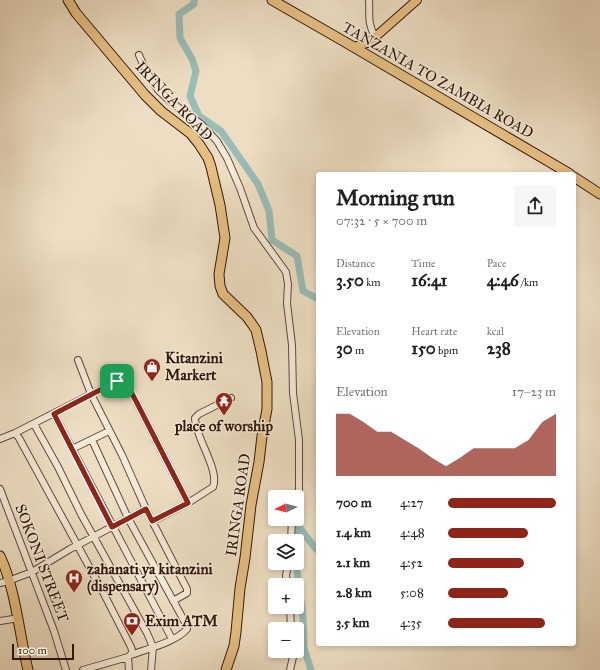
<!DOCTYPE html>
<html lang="en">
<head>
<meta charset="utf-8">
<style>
  :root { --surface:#fff; --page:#f6f6f6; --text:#202124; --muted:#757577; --accent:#8f2418 }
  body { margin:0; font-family:"IM FELL Great Primer",serif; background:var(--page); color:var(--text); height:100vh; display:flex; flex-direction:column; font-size:15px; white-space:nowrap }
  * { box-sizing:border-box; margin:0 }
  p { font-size:13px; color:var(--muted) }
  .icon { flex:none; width:22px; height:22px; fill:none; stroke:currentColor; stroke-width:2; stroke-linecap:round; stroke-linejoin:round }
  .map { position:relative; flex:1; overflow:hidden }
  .panel { position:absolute; left:316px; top:172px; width:260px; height:474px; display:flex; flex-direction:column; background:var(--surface); border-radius:4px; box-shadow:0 2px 6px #0003 }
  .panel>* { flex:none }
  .needle { width:26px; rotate:264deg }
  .buttons { position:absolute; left:268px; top:490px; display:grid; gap:8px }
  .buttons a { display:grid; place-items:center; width:36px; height:36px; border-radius:4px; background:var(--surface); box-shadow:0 2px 6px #0003; font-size:20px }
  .scale { position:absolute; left:12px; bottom:10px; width:62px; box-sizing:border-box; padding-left:4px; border:2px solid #32170b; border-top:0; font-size:11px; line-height:14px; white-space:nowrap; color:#32170b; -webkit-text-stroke:3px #f3ead8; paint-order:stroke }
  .pin { position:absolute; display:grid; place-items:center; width:34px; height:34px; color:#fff; margin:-17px; border-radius:8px; box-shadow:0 2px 6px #0006 }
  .round { display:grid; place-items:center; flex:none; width:42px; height:42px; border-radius:4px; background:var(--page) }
  .head { display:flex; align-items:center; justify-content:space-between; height:68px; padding:0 20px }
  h1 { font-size:22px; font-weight:700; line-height:30px }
  .stats { display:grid; grid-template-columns:repeat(3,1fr); gap:6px; height:68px; padding:4px 20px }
  .stats div { display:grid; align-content:center }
  .stats b { font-size:17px; font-weight:700 }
  .stats small { font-size:11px; font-weight:400 }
  .stats p { font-size:11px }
  .chart { height:112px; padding:8px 20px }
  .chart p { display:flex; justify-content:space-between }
  .chart svg { width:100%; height:72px; margin-top:4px; fill:var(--accent); opacity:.7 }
  ul { padding:0 20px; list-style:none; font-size:13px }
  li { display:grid; grid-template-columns:64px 48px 1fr; align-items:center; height:30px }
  li i { height:10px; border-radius:5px; background:var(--accent) }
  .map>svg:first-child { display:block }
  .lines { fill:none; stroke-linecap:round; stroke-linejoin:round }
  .river { stroke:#99bcb6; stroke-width:7 }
  .minor-casing { stroke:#614939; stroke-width:8 }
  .major-casing { stroke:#32170b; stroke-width:10 }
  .highway-casing { stroke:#32170b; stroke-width:11 }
  .minor { stroke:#f3ead8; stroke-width:6 }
  .major { stroke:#e6bf82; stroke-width:8 }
  .highway { stroke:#e6bf82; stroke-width:9 }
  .route-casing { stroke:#fff; stroke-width:8 }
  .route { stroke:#8f2418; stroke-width:5 }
  .labels { text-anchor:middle; stroke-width:3; stroke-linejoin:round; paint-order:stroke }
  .street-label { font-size:15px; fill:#32170b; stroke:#f3ead8 }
  .poi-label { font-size:15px; font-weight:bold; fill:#32170b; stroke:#f3ead8; text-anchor:start }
</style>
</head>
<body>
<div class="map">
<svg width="600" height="670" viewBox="0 0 600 670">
  <rect width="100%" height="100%" fill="#eddec3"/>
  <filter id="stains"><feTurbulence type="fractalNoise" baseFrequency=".005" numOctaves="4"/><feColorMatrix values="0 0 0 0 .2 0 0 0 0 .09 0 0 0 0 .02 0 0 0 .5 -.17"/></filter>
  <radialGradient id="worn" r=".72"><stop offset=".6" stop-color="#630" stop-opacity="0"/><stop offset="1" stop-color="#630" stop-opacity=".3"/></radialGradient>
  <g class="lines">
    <path class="river" d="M194,0V4L179,14L180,38L192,59L196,71L190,96L199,116L221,131L258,184L269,211L272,240L297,256L303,291L318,299
      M311,670L304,648L303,617L297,570L299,527L316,549L318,547"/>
    <defs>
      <path id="minor" d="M369,0C370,14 367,24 375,36
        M139,55L145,69L158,90L171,102L202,125L217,141L227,158L240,188L254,228L286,272L288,284L287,303L292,345L293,393L299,440V494L297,505
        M78,360L91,394L122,455L146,509L187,589V593L173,601
        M54,414L172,639
        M34,424L58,467L81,514L147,633L153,647L151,670
        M15,433L117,381L122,380L130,391L137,403L188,503
        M0,439L15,433L19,438L104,594L131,647C133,652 132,654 128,657L83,670
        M92,440L128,518L187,626V629C176,642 147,649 131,655
        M72,449L109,431
        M0,489L54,631L66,670
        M153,521L188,503L213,487C220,470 195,437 195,418L199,414L231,398
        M291,541L292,519
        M8,581L32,572L70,549L146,509
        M0,583L5,582
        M288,585L286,576L288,563
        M290,607L291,629
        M0,621L13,619
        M128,657L129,670
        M290,670L293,657L292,651"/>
      <path id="major" d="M354,47L367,43L373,39L417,0"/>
      <path id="highway" d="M68,0L76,13L145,95L161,111L191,134L199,144L208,158L211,167L220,205L225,238L219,274L220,286L223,294L247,317L252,324L256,330L261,351L267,382V409L262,436L259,462L251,505L245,558L240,588L236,632L234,646L226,670
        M272,0L345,42L570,174
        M574,177L600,194
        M0,556C16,590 19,633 28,670"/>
    </defs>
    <use href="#minor" class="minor-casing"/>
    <use href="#major" class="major-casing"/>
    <use href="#highway" class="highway-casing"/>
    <use href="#minor" class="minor"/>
    <use href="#major" class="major"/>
    <use href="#highway" class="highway"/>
  </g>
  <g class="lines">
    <defs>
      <path id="route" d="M122,380L130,390L137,403L188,503L152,521L146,509L112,527L54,414L117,381Z"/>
    </defs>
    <use href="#route" class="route-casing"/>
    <use href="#route" class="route"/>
  </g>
  <defs>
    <symbol id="shop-pin" viewBox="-11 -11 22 30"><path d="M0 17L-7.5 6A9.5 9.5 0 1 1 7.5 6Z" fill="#8f2418" stroke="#f3ead8"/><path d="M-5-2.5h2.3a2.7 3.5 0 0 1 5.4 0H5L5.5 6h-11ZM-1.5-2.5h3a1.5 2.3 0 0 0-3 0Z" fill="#fff"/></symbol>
    <symbol id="temple-pin" viewBox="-11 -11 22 30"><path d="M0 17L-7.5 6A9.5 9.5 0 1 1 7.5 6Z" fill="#8f2418" stroke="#f3ead8"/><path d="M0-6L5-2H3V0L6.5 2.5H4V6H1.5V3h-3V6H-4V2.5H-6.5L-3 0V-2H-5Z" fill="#fff"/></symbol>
    <symbol id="hospital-pin" viewBox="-11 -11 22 30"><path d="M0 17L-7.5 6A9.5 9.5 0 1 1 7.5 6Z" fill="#8f2418" stroke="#f3ead8"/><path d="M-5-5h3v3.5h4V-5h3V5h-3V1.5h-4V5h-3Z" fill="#fff"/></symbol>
    <symbol id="bank-pin" viewBox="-11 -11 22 30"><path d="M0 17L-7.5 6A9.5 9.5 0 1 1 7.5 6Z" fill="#8f2418" stroke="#f3ead8"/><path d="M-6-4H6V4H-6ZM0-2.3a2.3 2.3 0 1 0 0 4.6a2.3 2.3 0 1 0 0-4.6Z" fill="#fff"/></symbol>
  </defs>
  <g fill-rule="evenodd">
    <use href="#shop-pin" x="142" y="357" width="20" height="27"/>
    <use href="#temple-pin" x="214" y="391" width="20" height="27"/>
    <use href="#hospital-pin" x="64" y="568" width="20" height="27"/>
    <use href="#bank-pin" x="122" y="611" width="20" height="27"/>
  </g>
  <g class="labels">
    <g class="street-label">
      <text transform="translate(438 80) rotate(30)" y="5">TANZANIA TO ZAMBIA ROAD</text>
      <text transform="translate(174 101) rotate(46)" y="5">IRINGA ROAD</text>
      <text transform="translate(238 505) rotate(-82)" y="5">IRINGA ROAD</text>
      <text transform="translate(42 563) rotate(69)" y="5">SOKONI STREET</text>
    </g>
    <g class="poi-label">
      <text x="165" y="363">Kitanzini<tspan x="165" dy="17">Markert</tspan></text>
      <text x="224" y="431" text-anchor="middle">place of worship</text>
      <text x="87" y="574">zahanati ya kitanzini<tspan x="87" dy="17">(dispensary)</tspan></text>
      <text x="145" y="626">Exim ATM</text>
    </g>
  </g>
  <rect width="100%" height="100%" filter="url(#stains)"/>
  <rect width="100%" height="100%" fill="url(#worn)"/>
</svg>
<div class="buttons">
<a><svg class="needle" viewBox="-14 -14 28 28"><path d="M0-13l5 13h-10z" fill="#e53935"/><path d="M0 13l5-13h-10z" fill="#757577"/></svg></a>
<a><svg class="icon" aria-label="layers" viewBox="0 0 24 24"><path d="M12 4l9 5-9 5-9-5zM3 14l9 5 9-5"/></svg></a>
<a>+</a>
<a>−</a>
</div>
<div class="scale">100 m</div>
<div class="pin" style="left:117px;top:381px;background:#1e9e55"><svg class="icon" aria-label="arrive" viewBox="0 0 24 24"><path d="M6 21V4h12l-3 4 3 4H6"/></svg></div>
<section class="panel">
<div class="head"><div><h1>Morning run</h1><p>07:32 · 5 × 700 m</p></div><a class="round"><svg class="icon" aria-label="share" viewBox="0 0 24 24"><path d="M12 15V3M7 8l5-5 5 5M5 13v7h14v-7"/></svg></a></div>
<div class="stats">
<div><p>Distance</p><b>3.50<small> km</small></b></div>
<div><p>Time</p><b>16:41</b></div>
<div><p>Pace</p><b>4:46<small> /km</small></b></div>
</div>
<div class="stats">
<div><p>Elevation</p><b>30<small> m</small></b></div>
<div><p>Heart rate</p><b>150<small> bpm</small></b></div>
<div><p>kcal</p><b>238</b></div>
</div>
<div class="chart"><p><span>Elevation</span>17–23 m</p>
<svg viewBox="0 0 160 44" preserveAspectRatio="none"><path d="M0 44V6L10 6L20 11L30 17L40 17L50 22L60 27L70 33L80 38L90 33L100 27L110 27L120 27L130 27L140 22L150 11L160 6V44z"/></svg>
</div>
<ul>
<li><b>700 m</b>4:27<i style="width:100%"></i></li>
<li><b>1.4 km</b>4:48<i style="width:74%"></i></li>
<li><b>2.1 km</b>4:52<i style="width:70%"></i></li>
<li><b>2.8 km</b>5:08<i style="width:56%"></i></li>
<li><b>3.5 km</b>4:35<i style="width:90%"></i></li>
</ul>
</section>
</div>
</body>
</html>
